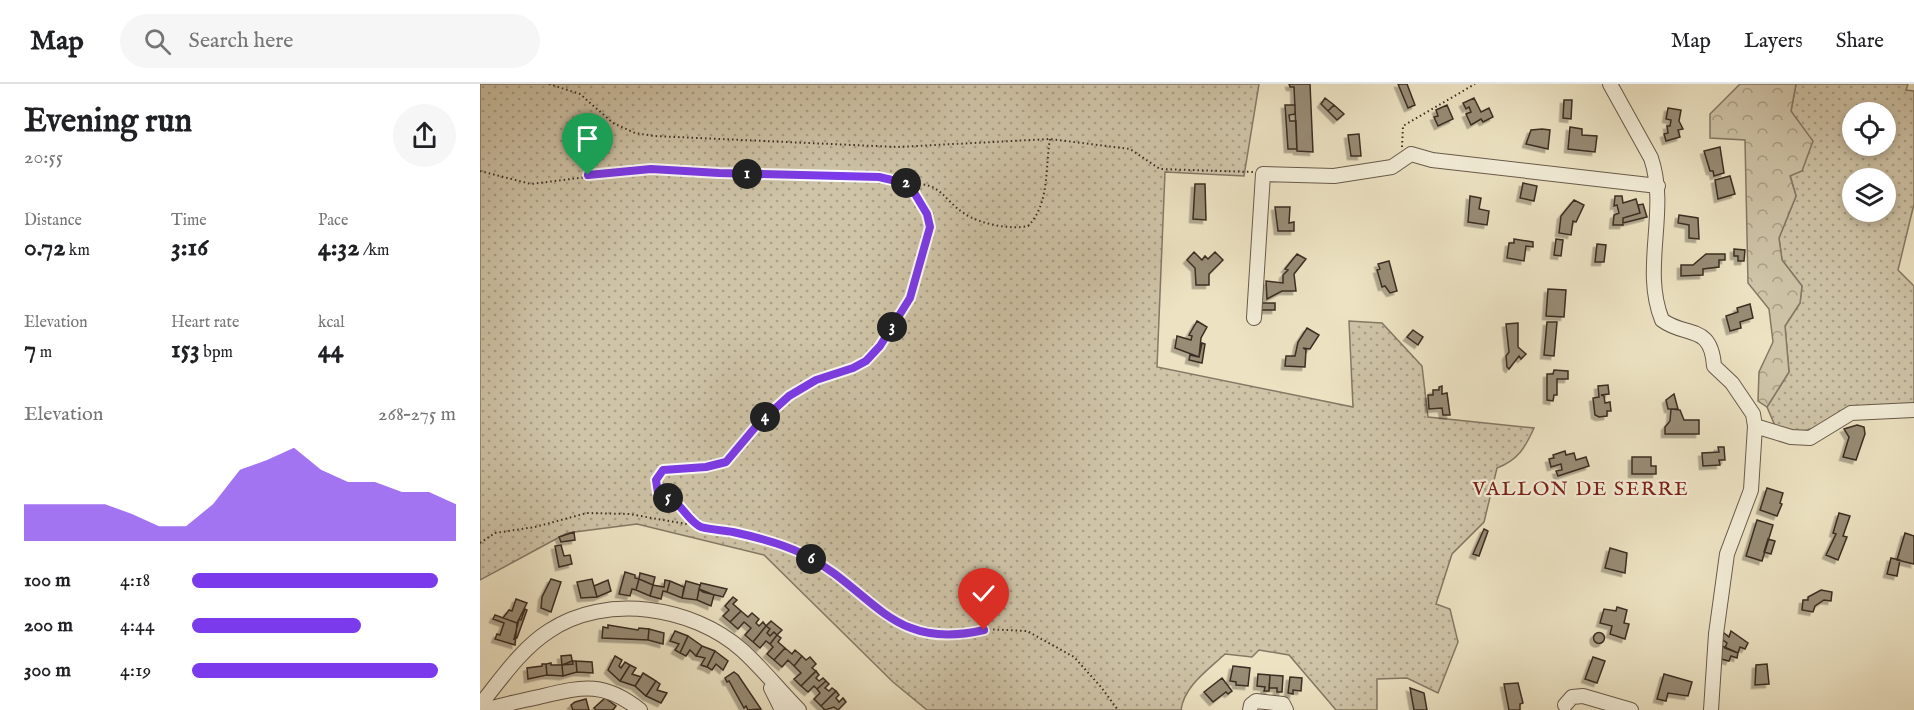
<!DOCTYPE html>
<html lang="en">
<head>
<meta charset="utf-8">
<style>
  :root { --surface:#fff; --page:#f6f6f6; --text:#202124; --muted:#757577; --line:#e0e0e0; --accent:#7c3aed }
  body { margin:0; font-family:"IM FELL English",serif; background:var(--page); color:var(--text); height:100vh; display:flex; flex-direction:column; font-size:22px; white-space:nowrap }
  * { box-sizing:border-box; margin:0 }
  p { font-size:20px; color:var(--muted) }
  .icon { flex:none; width:33px; height:33px; fill:none; stroke:currentColor; stroke-width:2; stroke-linecap:round; stroke-linejoin:round }
  .map { position:relative; flex:1; overflow:hidden }
  .side { display:flex; flex-direction:column; background:var(--surface); width:480px }
  .side>* { flex:none }
  .controls { position:absolute; left:1362px; top:18px; display:grid; gap:12px }
  .controls a { display:grid; place-items:center; width:54px; height:54px; border-radius:50%; background:var(--surface); box-shadow:0 3px 9px #0003; font-size:30px }
  .pin { position:absolute; display:grid; place-items:center; width:51px; height:51px; color:#fff; margin:-62px -26px; border-radius:50% 50% 50% 0; rotate:-45deg; box-shadow:0 0 6px #0007 }
  .pin .icon { rotate:45deg }
  .km { position:absolute; width:30px; height:30px; margin:-15px; border-radius:50%; background:#222; color:#fff; font-size:16px; line-height:30px; text-align:center }
  .round { display:grid; place-items:center; flex:none; width:63px; height:63px; border-radius:32px; background:var(--page) }
  .headline { display:flex; align-items:center; justify-content:space-between; height:102px; padding:0 24px }
  h1 { font-size:33px; font-weight:700; line-height:45px }
  .figures { display:grid; grid-template-columns:repeat(3,1fr); gap:9px; height:102px; padding:6px 24px }
  .figures div { display:grid; align-content:center }
  .figures b { font-size:26px; font-weight:700 }
  .figures small { font-size:16px; font-weight:400 }
  .figures p { font-size:16px }
  .chart { height:168px; padding:12px 24px }
  .chart p { display:flex; justify-content:space-between }
  .chart svg { width:100%; height:108px; margin-top:6px; fill:var(--accent); opacity:.7 }
  ul { padding:0 24px; list-style:none; font-size:20px }
  li { display:grid; grid-template-columns:96px 72px 1fr; align-items:center; height:45px }
  li i { height:15px; border-radius:8px; background:var(--accent) }
  header { display:flex; align-items:center; gap:36px; box-sizing:border-box; height:84px; padding:0 30px; background:var(--surface); border-bottom:2px solid var(--line) }
  header strong { font-size:28px }
  nav { display:flex; gap:33px; margin-inline-start:auto; font-size:21px }
  .search { width:420px; height:54px; background:var(--page); display:flex; align-items:center; gap:15px; box-sizing:border-box; padding:0 21px; border-radius:33px; color:var(--muted); font-size:22px }
  main { display:flex; flex:1; min-height:0 }
  .map>svg:first-child { display:block }
  .grass { fill:url(#grass-dots); stroke:#857865; stroke-width:1.5; fill-rule:evenodd }
  .forest { fill:url(#forest-crowns); stroke:#857865; stroke-width:1.5 }
  .building { fill:#988c76; stroke:#3b2d22; stroke-width:1.5; filter:url(#shadow) }
  .lines { fill:none; stroke-linecap:round; stroke-linejoin:round }
  .minor-casing { stroke:#685a4a; stroke-width:16 }
  .path { stroke:#3b2d22; stroke-width:2; stroke-dasharray:1.5 3; stroke-linecap:butt }
  .minor { stroke:#f3edd8; stroke-width:14 }
  .route-casing { stroke:#fff; stroke-width:12 }
  .route { stroke:#7c3aed; stroke-width:8 }
  .labels { text-anchor:middle; stroke-width:4.5; stroke-linejoin:round; paint-order:stroke }
  .neighbourhood-label { font-size:20px; letter-spacing:1.5px; fill:#7a1f14; stroke:#f3edd8 }
</style>
</head>
<body>
<header>
<strong>Map</strong>
<div class="search"><svg class="icon" aria-label="search" viewBox="0 0 24 24"><circle cx="10" cy="10" r="6"/><path d="M15 15l6 6"/></svg>Search here</div>
<nav><a>Map</a><a>Layers</a><a>Share</a></nav>
</header>
<main>
<section class="side">
<div class="headline"><div><h1>Evening run</h1><p>20:55</p></div><a class="round"><svg class="icon" aria-label="share" viewBox="0 0 24 24"><path d="M12 15V3M7 8l5-5 5 5M5 13v7h14v-7"/></svg></a></div>
<div class="figures">
<div><p>Distance</p><b>0.72<small> km</small></b></div>
<div><p>Time</p><b>3:16</b></div>
<div><p>Pace</p><b>4:32<small> /km</small></b></div>
</div>
<div class="figures">
<div><p>Elevation</p><b>7<small> m</small></b></div>
<div><p>Heart rate</p><b>153<small> bpm</small></b></div>
<div><p>kcal</p><b>44</b></div>
</div>
<div class="chart"><p><span>Elevation</span>268–275 m</p>
<svg viewBox="0 0 160 44" preserveAspectRatio="none"><path d="M0 44V29L10 29L20 29L30 29L40 33L50 38L60 38L70 29L80 15L90 11L100 6L110 15L120 20L130 20L140 24L150 24L160 29V44z"/></svg>
</div>
<ul>
<li><b>100 m</b>4:18<i style="width:93%"></i></li>
<li><b>200 m</b>4:44<i style="width:64%"></i></li>
<li><b>300 m</b>4:19<i style="width:93%"></i></li>
</ul>
</section>
<div class="map">
<svg width="1434" height="626" viewBox="0 0 1434 626">
  <defs>
    <pattern id="grass-dots" width="8" height="8" patternUnits="userSpaceOnUse" patternTransform="scale(1.5)"><rect width="8" height="8" fill="#cfc4a8"/><path d="M2 2h.1M6 6h.1" fill="none" stroke="#a9a088" stroke-width="1.8" stroke-linecap="round"/></pattern>
    <pattern id="forest-crowns" width="20" height="18" patternUnits="userSpaceOnUse" patternTransform="scale(1.5)"><rect width="20" height="18" fill="#cfc4a8"/><path d="M2 6a3 3 0 1 1 6 0M12 15a3 3 0 1 1 6 0" fill="none" stroke="#a9a088"/></pattern>
    <filter id="shadow"><feDropShadow dx="-3.5" dy="3.5" stdDeviation="0" flood-color="#0004"/></filter>
  </defs>
  <rect width="100%" height="100%" fill="#ede3c3"/>
  <filter id="stains"><feTurbulence type="fractalNoise" baseFrequency=".00333" numOctaves="4"/><feColorMatrix values="0 0 0 0 .2 0 0 0 0 .09 0 0 0 0 .02 0 0 0 .5 -.17"/></filter>
  <radialGradient id="worn" r=".72"><stop offset=".6" stop-color="#630" stop-opacity="0"/><stop offset="1" stop-color="#630" stop-opacity=".3"/></radialGradient>
  <path class="grass" d="M0,0H779L764,92L685,88L677,283L873,323L869,237L902,239L942,282L948,333L1054,344C1045,364 1038,376 1017,384L1004,438L972,470L956,520L970,525L978,558L958,609L927,594L897,595V626H856L809,571L779,566L772,573L745,570C728,586 704,602 701,626H447L413,598L284,471L157,440L87,449L0,496Z
    M1316,0H1428L1426,6L1434,7V120L1418,186L1434,202V323C1423,323 1407,319 1396,322C1358,331 1339,355 1296,344L1287,323L1309,288L1305,242L1320,219L1322,202L1302,176L1299,154L1316,112L1310,91L1311,27ZM1372,28H1406V62H1372ZM1372,94H1406V128H1372Z"/>
  <path class="forest" d="M1260,0H1316L1311,27L1333,57L1322,87L1310,92L1316,112L1299,154L1302,176L1322,202L1320,219L1305,242L1309,288L1287,323L1278,317L1279,288L1293,258L1289,225L1268,199L1265,56L1230,54V30Z"/>
  <path class="building" d="M809,0H830L833,68L817,67L814,3H810Z
    M918,0H927L935,21L928,24Z
    M845,14L854,21L848,27L841,20Z
    M994,14L1001,28L1009,24L1013,33L1003,38L1001,35L991,41L986,30L991,28L989,23L986,25L983,19Z
    M1084,16H1092L1091,35L1083,34Z
    M805,21H815V30L809,31L810,37H816L817,65H808Z
    M854,21L864,30L857,36L848,27Z
    M967,21L973,35L958,42L954,33L958,32L956,26Z
    M1188,24L1201,26L1199,37L1203,45L1198,46L1200,53L1186,57L1184,50L1188,49L1187,42H1190L1191,36L1186,35Z
    M1090,43L1102,45V51L1117,52L1115,68L1088,65Z
    M1062,45L1070,46L1068,65L1046,60L1051,46Z
    M879,50L881,72H871L868,51Z
    M1240,63L1244,89L1234,92L1233,87H1230L1224,67Z
    M1250,92L1255,110L1238,115L1235,96Z
    M1043,99L1057,102L1054,117L1040,114Z
    M715,100H725L726,136L713,135Z
    M990,112L1001,114L999,125L1009,127L1007,141L988,138Z
    M1135,112H1142L1143,119L1156,115L1160,129L1143,134V141H1133L1134,131L1139,129L1137,121L1134,122Z
    M1094,116L1104,121L1096,138L1093,137L1091,151L1079,149L1081,132Z
    M1163,120L1167,133L1143,139V134L1160,129L1158,121Z
    M795,123H810L809,139L814,138V147H798Z
    M1199,131L1218,134L1219,155L1209,154V141L1198,139Z
    M1034,155L1053,158V163L1046,162L1044,177L1027,174L1029,159H1034Z
    M1076,155L1083,156L1081,172L1074,171Z
    M1117,160L1126,161L1124,178H1115Z
    M1254,165L1265,166L1264,177H1258V172H1254Z
    M714,168L722,176L725,172L728,175L735,168L743,176L729,190V201H716L715,184L707,176Z
    M817,170L826,175L814,190L816,207H802L787,215L786,197L803,199V191L808,186L805,185Z
    M1226,170H1245V176H1239V183L1223,185V191L1201,192V181H1213Z
    M909,177L917,207L910,209L905,202L902,203L897,186L900,185L898,180Z
    M1068,205L1086,206L1084,233L1066,232Z
    M781,219H795V226H781Z
    M1270,220L1273,234L1260,238L1261,244L1250,247L1246,232L1258,228L1257,224Z
    M717,237L727,243L721,254L719,273L695,264L697,252L711,256L712,252L709,251Z
    M1067,238H1077L1074,272L1064,271Z
    M1038,239V263L1046,270L1041,275L1039,272L1029,285L1027,283L1026,272L1029,268L1026,240Z
    M827,244L839,251L830,265L823,264L826,266L825,283L805,282L806,272H815L818,258Z
    M933,246L943,253L938,261L927,253Z
    M722,259L725,260L722,279L709,276L710,271L719,273Z
    M1074,286L1088,287V295H1077V311H1074L1073,317L1067,316V290H1073Z
    M1128,301L1129,310L1121,311L1124,312L1125,319L1130,318L1131,327H1127V332L1119,333L1115,331L1113,314L1119,313L1118,302Z
    M962,302V310L967,309L970,331H963L962,324L949,325L948,311H953V306H959V303Z
    M1194,310L1198,325H1188L1186,316Z
    M1191,325L1200,326L1204,336H1219V350H1185V343L1190,337Z
    M1377,341L1384,343L1385,350L1376,376L1363,373L1369,353L1364,345Z
    M1238,363H1244L1245,376H1239L1240,381L1223,382L1222,369L1239,368Z
    M1085,367L1086,371L1094,369L1096,376L1106,373L1109,382L1078,392L1076,387L1082,386L1081,380L1071,383L1069,375L1074,374L1073,371Z
    M1152,373H1171V382H1176V390H1152Z
    M1287,404L1303,409L1300,419L1302,420L1297,432L1280,426Z
    M1359,429L1370,432L1363,452L1367,453L1358,476L1346,471L1356,450L1353,449Z
    M1277,436L1293,441L1282,477L1266,472Z
    M1004,445L1008,447L999,472L993,470Z
    M94,448L95,456L81,458L79,453Z
    M1425,449L1434,452V480L1417,476Z
    M1288,455L1295,457L1291,470L1284,468Z
    M81,461L84,472L90,471L92,480L79,483L75,462Z
    M1130,464L1147,469L1145,489L1125,484Z
    M1411,474L1420,476L1417,492L1407,490Z
    M145,488L155,491V494L159,495L156,506L152,505L150,512L139,510Z
    M160,489L175,493L173,501L159,495Z
    M71,495L81,498L71,528L61,524L62,513Z
    M112,495L117,513L101,514L97,498Z
    M159,495L173,501L170,512L156,506Z
    M128,496L131,507L117,513L114,502Z
    M185,496L190,497L187,508L183,507L181,515L170,512L173,501L184,503Z
    M190,497L204,503L202,514L187,508Z
    M206,497L220,501L217,516L202,514Z
    M221,499L247,505L243,513L223,508L219,505Z
    M219,505L234,511L231,522L217,516Z
    M1341,506L1352,508L1351,517L1344,516L1335,522L1333,528L1322,526L1323,516H1328V513Z
    M253,513L257,516L253,520L261,527L250,538L243,532L249,526L245,522Z
    M36,515L47,519L37,539L23,534L29,526L32,527Z
    M1137,523L1147,526L1144,539L1149,540L1145,555L1130,550L1132,542L1120,539L1124,525L1136,527Z
    M45,525L47,526L37,554L34,555L39,535L41,536Z
    M261,527L268,533L272,529L279,535L276,539L279,542L283,538L286,542L273,558L265,551L271,544L264,538L258,545L250,538Z
    M15,531L37,539L35,561L15,555L17,550L20,551L24,539L13,535Z
    M291,537L302,546L297,551L294,548L290,552L287,549L290,545L286,542Z
    M128,541L158,546L159,544L169,545L168,556L122,554L123,543L128,544Z
    M286,542L290,545L287,549L290,552L294,548L297,551L290,560L286,557L280,564L273,558Z
    M169,545L184,549L183,560L168,556Z
    M195,547L208,552L200,569L195,566L199,560L190,557Z
    M1251,547L1268,559L1265,565L1260,563L1258,569L1245,564L1247,559L1240,554L1244,549L1249,553Z
    M1113.5 554a5.5 5.5 0 1 1 11 0a5.5 5.5 0 1 1-11 0Z
    M297,551L301,554L298,558L305,564L294,576L287,570L293,563L290,560Z
    M208,552L222,562L216,572L210,566L206,572L200,569Z
    M222,562L235,567L227,583L221,581L225,574L216,572Z
    M1242,562L1258,569L1257,574L1251,572L1249,577L1237,574Z
    M305,564L312,570L315,566L322,572L314,582L308,576L302,583L294,576Z
    M235,567L248,577L243,586L236,580L232,586L227,583Z
    M91,571L93,580L82,581L81,572Z
    M135,572L142,576L139,582L141,584L145,578L150,581L140,597L128,586Z
    M322,572L326,576L330,573L336,580L332,584L336,587L321,602L314,595L321,589L314,582Z
    M1113,573L1125,577L1117,599L1105,595Z
    M92,577H96L97,588L83,592L82,581Z
    M96,577L112,578L113,589L97,588Z
    M71,579V581H82L83,592L67,591L66,580Z
    M62,580H66L67,591L48,595L47,584L62,582Z
    M1287,580L1289,600L1275,601L1276,581Z
    M150,581L156,584L152,590L161,593L155,602L140,597Z
    M753,582L770,584L768,602L756,601V598L750,597Z
    M336,587L339,591L336,594L339,597L343,594L346,597L337,605L334,602L328,608L321,602Z
    M254,588L258,591L281,625L268,626L266,622L264,624L249,597L247,598L245,594Z
    M163,589L176,597L166,612L155,602Z
    M778,590L790,591L789,607H784L785,603L777,602Z
    M1184,590L1212,598L1208,612L1188,609L1186,617L1177,615Z
    M790,591L803,592L802,608H797V604H789Z
    M810,593L822,594L821,607L813,606V610L808,609Z
    M742,594L752,607L748,610L746,608L733,618L724,608Z
    M176,597L180,600L177,606L187,609L181,619L166,612Z
    M346,597L349,600L345,604L349,607L352,604L356,607L341,622L334,615L340,609L337,605Z
    M1038,599L1043,619L1040,620V626H1029L1024,600Z
    M930,604L944,609L947,626H934Z
    M356,607L359,611L356,614L359,618L363,614L366,618L358,626L354,623L345,626L341,622Z
    M125,614L136,622L133,626H116L114,624Z
    M106,615L109,626H93L91,621L95,618Z"/>
  <g class="lines">
    <defs>
      <path id="minor" d="M1130,0L1171,74C1189,127 1161,184 1182,236C1206,254 1231,239 1234,282L1252,299L1273,330L1275,342L1271,406L1247,470L1236,550L1231,626
        M774,234L783,90L854,92L912,83L931,70L952,76L1178,102
        M1275,342L1311,353L1330,354L1371,329L1434,326
        M291,604L302,626
        M0,621C21,595 41,565 69,547C126,509 212,522 262,566C282,584 300,607 319,626
        M1085,621L1092,613L1103,612L1151,626
        M12,624C29,619 46,616 63,612C104,602 125,598 160,626
        M770,626L771,621L776,617L803,620L806,626"/>
    </defs>
    <use href="#minor" class="minor-casing"/>
    <path class="path" d="M69,0L100,10L133,39L155,49L174,52L417,63L570,55L650,65L680,85L773,88
      M922,63L923,42L995,0
      M0,87L51,100L171,85L239,89L399,93L429,100L447,131L450,143L430,214L400,262L386,277L373,284L336,296L309,312L278,340L246,378L226,383L183,385L176,396L178,409L194,417L219,442
      M430,100C462,98 462,115 485,130C500,140 531,146 548,142C570,120 565,83 570,55
      M0,459L15,449L55,443L107,429L149,430L252,448L298,460L323,470L349,487L385,517L424,541L449,551L476,552L504,545L547,547L594,573L621,603L638,626"/>
    <use href="#minor" class="minor"/>
  </g>
  <g class="lines">
    <defs>
      <path id="route" d="M108,91L171,85L239,89L399,93L429,100L447,130L450,143L430,214L400,262L386,277L373,284L336,296L309,312L278,340L246,378L226,383L183,386L176,396L178,409C184,412 190,414 195,418C203,424 211,439 221,443C231,446 243,446 253,448C276,453 301,459 323,470C394,506 410,568 504,546"/>
    </defs>
    <use href="#route" class="route-casing"/>
    <use href="#route" class="route"/>
  </g>
  <g class="labels">
    <g class="neighbourhood-label">
      <text x="1101" y="411">VALLON DE SERRE</text>
    </g>
  </g>
  <rect width="100%" height="100%" filter="url(#stains)"/>
  <rect width="100%" height="100%" fill="url(#worn)"/>
</svg>
<div class="controls">
<a><svg class="icon" aria-label="locate" viewBox="0 0 24 24"><circle cx="12" cy="12" r="6"/><path d="M12 2v4M12 18v4M2 12h4M18 12h4"/></svg></a>
<a><svg class="icon" aria-label="layers" viewBox="0 0 24 24"><path d="M12 4l9 5-9 5-9-5zM3 14l9 5 9-5"/></svg></a>
</div>
<div class="pin" style="left:108px;top:91px;background:#1e9e55"><svg class="icon" aria-label="arrive" viewBox="0 0 24 24"><path d="M6 21V4h12l-3 4 3 4H6"/></svg></div>
<div class="pin" style="left:504px;top:546px;background:#d93025"><svg class="icon" aria-label="check" viewBox="0 0 24 24"><path d="M5 12l5 5 9-10"/></svg></div>
<b class="km" style="left:267px;top:90px">1</b>
<b class="km" style="left:426px;top:99px">2</b>
<b class="km" style="left:412px;top:243px">3</b>
<b class="km" style="left:285px;top:333px">4</b>
<b class="km" style="left:188px;top:414px">5</b>
<b class="km" style="left:331px;top:475px">6</b>
</div>
</main>
</body>
</html>
